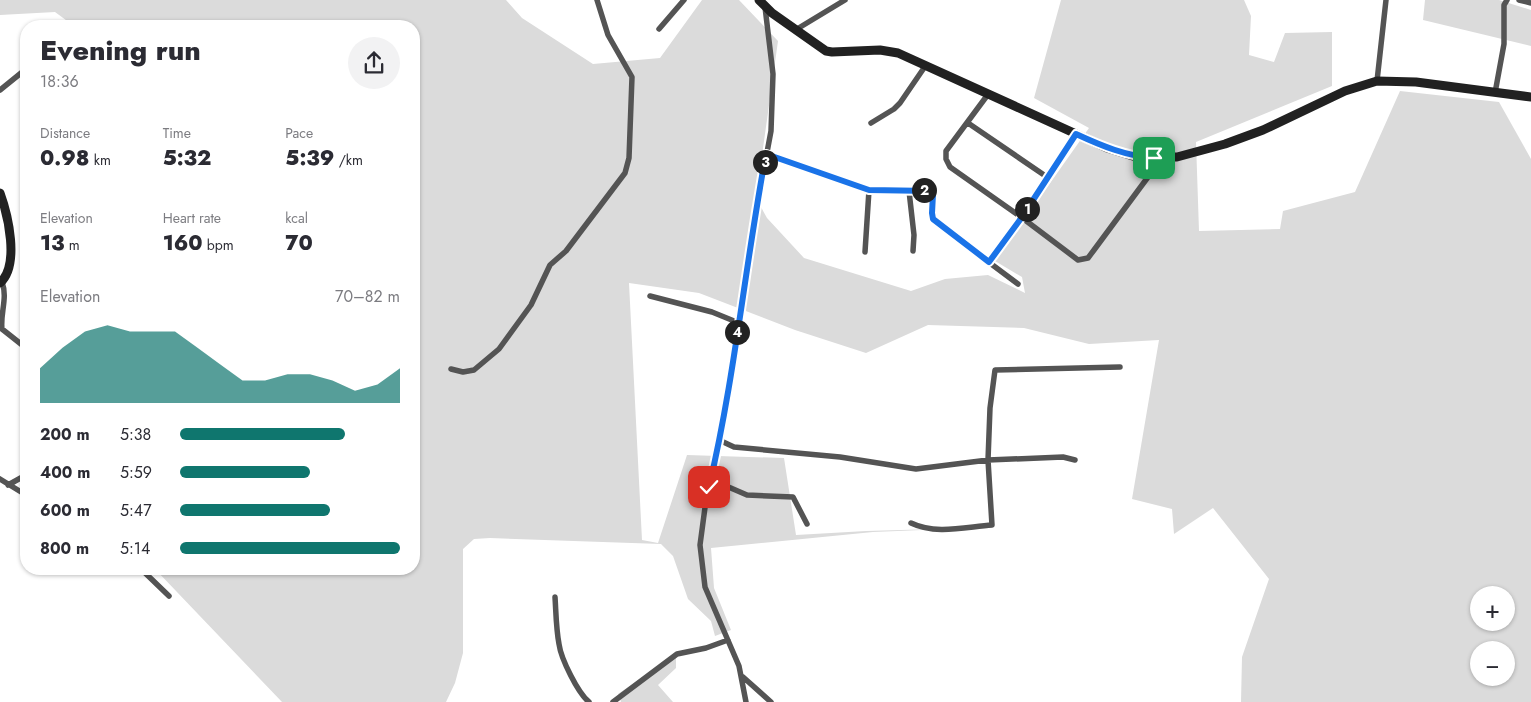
<!DOCTYPE html>
<html lang="en">
<head>
<meta charset="utf-8">
<style>
  :root { --surface:#fff; --page:#f2f2f3; --text:#2b2b33; --muted:#7c7c81; --accent:#0f766e }
  body { margin:0; font-family:Jost,sans-serif; background:var(--page); color:var(--text); height:100vh; display:flex; flex-direction:column; font-size:19px; white-space:nowrap }
  * { box-sizing:border-box; margin:0 }
  p { font-size:16px; color:var(--muted) }
  .icon { flex:none; width:28px; height:28px; fill:none; stroke:currentColor; stroke-width:2; stroke-linecap:round; stroke-linejoin:round }
  .map { position:relative; flex:1; overflow:hidden }
  .details { position:absolute; left:20px; top:20px; width:400px; height:555px; display:flex; flex-direction:column; background:var(--surface); border-radius:20px; box-shadow:0 1px 4px #0004 }
  .details>* { flex:none }
  .controls { position:absolute; left:1470px; top:586px; display:grid; gap:10px }
  .controls a { display:grid; place-items:center; width:45px; height:45px; border-radius:50%; background:var(--surface); box-shadow:0 1px 4px #0004; font-size:25px }
  .pin { position:absolute; display:grid; place-items:center; width:42px; height:42px; color:#fff; margin:-21px; border-radius:10px; box-shadow:0 2px 8px #0006 }
  .km { position:absolute; width:25px; height:25px; margin:-12px; border-radius:50%; background:#222; color:#fff; font-size:14px; line-height:25px; text-align:center }
  .round { display:grid; place-items:center; flex:none; width:52px; height:52px; border-radius:26px; background:var(--page) }
  .headline { display:flex; align-items:center; justify-content:space-between; height:85px; padding:0 20px }
  h1 { font-size:28px; font-weight:800; line-height:38px }
  .metrics { display:grid; grid-template-columns:repeat(3,1fr); gap:8px; height:85px; padding:5px 20px }
  .metrics div { display:grid; align-content:center }
  .metrics b { font-size:21px; font-weight:800 }
  .metrics small { font-size:14px; font-weight:400 }
  .metrics p { font-size:14px }
  .chart { height:140px; padding:10px 20px }
  .chart p { display:flex; justify-content:space-between }
  .chart svg { width:100%; height:90px; margin-top:5px; fill:var(--accent); opacity:.7 }
  ul { padding:0 20px; list-style:none; font-size:16px }
  li { display:grid; grid-template-columns:80px 60px 1fr; align-items:center; height:38px }
  li i { height:12px; border-radius:6px; background:var(--accent) }
  .map>svg:first-child { display:block }
  .green { fill:#dbdbdb; fill-rule:evenodd }
  .lines { fill:none; stroke-linecap:round; stroke-linejoin:round }
  .street { stroke:#545454; stroke-width:5.5 }
  .secondary { stroke:#212121; stroke-width:9 }
  .route-casing { stroke:#fff; stroke-width:10 }
  .route { stroke:#1a73e8; stroke-width:6 }
</style>
</head>
<body>
<div class="map">
<svg width="1531" height="702" viewBox="0 0 1531 702">
  <rect width="100%" height="100%" fill="#fff"/>
  <path class="green" d="M0,0H506L522,18L593,64L660,58L702,0H739L778,41L756,198L767,218L804,258L911,291L945,279L988,275L1025,293L1022,277L995,261L1089,128L1034,98L1061,0H1244L1251,16L1249,55L1274,62L1285,33L1332,32V86L1196,142L1199,231L1280,229L1283,211L1355,192L1400,91L1499,102L1531,159V702H1241L1242,657L1269,579L1213,508L1174,534L1172,509L1132,499L1159,340L1089,344L1024,328L928,325L866,353L795,330L699,293L629,283L642,540L658,543L687,455L784,458L796,535L866,531L971,528L873,532L711,548L714,588L731,630L715,636L711,621L688,599L673,556L661,544L490,538L474,539L463,549V653L455,683L446,702H282L155,569H414V26H74L55,12L0,15ZM1479,595H1506V622H1479ZM1479,650H1506V678H1479Z
    M1425,0H1499L1531,10V46L1423,20Z
    M676,654V668L658,685L673,702H621L618,694Z"/>
  <g class="lines">
    <path class="street" d="M1519,0L1531,3
      M659,29L684,0
      M797,29L845,0
      M1377,81L1386,0
      M0,90L26,69
      M989,93L946,151V159L950,167L1021,217L1078,260L1088,258L1094,250L1148,177L1154,158
      M1495,93L1504,44V5L1507,0
      M871,123L894,109L900,103L926,65
      M968,123L1047,177
      M766,154L836,180L869,190L931,191L933,194C932,207 930,215 939,225L1018,284
      M909,191L914,235L913,251
      M865,252L869,190
      M989,262L1021,217L1076,134
      M2,282C8,298 0,313 2,329L26,348
      M650,296L712,312L739,323
      M451,369L463,372L474,370L499,349L531,305L550,265L566,251L625,173L629,158L632,77L608,35L597,0
      M719,440L734,447L840,457L916,469L988,460L1063,457L1075,460
      M0,479L26,495
      M710,479L747,495L793,497L807,524
      M8,485L26,475
      M911,523C936,535 965,527 992,525L988,460L990,408L995,370L1120,367
      M141,569L169,596
      M555,597C556,612 556,628 559,644C561,659 578,693 589,702
      M743,677L771,702
      M613,702L677,654L706,648L728,640
      M746,702L739,666L705,587L700,545L706,500L720,437L742,309L751,238L771,131L773,74L765,7"/>
    <path class="secondary" d="M759,0L772,13L826,51L832,52L880,50L898,53L1107,148L1136,157H1177L1225,144L1263,130L1345,91L1377,81L1416,82L1531,97
      M0,193C8,215 20,265 0,283"/>
  </g>
  <g class="lines">
    <defs>
      <path id="route" d="M709,487C735,377 745,265 766,154L869,190L931,191L933,194L932,213L933,219L989,262L1022,217L1076,134C1102,146 1126,156 1154,158"/>
    </defs>
    <use href="#route" class="route-casing"/>
    <use href="#route" class="route"/>
  </g>
</svg>
<div class="controls">
<a>+</a>
<a>−</a>
</div>
<div class="pin" style="left:1154px;top:158px;background:#1e9e55"><svg class="icon" aria-label="arrive" viewBox="0 0 24 24"><path d="M6 21V4h12l-3 4 3 4H6"/></svg></div>
<div class="pin" style="left:709px;top:487px;background:#d93025"><svg class="icon" aria-label="check" viewBox="0 0 24 24"><path d="M5 12l5 5 9-10"/></svg></div>
<b class="km" style="left:1027px;top:209px">1</b>
<b class="km" style="left:924px;top:190px">2</b>
<b class="km" style="left:765px;top:162px">3</b>
<b class="km" style="left:737px;top:332px">4</b>
<section class="details">
<div class="headline"><div><h1>Evening run</h1><p>18:36</p></div><a class="round"><svg class="icon" aria-label="share" viewBox="0 0 24 24"><path d="M12 15V3M7 8l5-5 5 5M5 13v7h14v-7"/></svg></a></div>
<div class="metrics">
<div><p>Distance</p><b>0.98<small> km</small></b></div>
<div><p>Time</p><b>5:32</b></div>
<div><p>Pace</p><b>5:39<small> /km</small></b></div>
</div>
<div class="metrics">
<div><p>Elevation</p><b>13<small> m</small></b></div>
<div><p>Heart rate</p><b>160<small> bpm</small></b></div>
<div><p>kcal</p><b>70</b></div>
</div>
<div class="chart"><p><span>Elevation</span>70–82 m</p>
<svg viewBox="0 0 160 44" preserveAspectRatio="none"><path d="M0 44V27L10 17L20 9L30 6L40 9L50 9L60 9L70 17L80 25L90 33L100 33L110 30L120 30L130 33L140 38L150 35L160 27V44z"/></svg>
</div>
<ul>
<li><b>200 m</b>5:38<i style="width:75%"></i></li>
<li><b>400 m</b>5:59<i style="width:59%"></i></li>
<li><b>600 m</b>5:47<i style="width:68%"></i></li>
<li><b>800 m</b>5:14<i style="width:100%"></i></li>
</ul>
</section>
</div>
</body>
</html>
